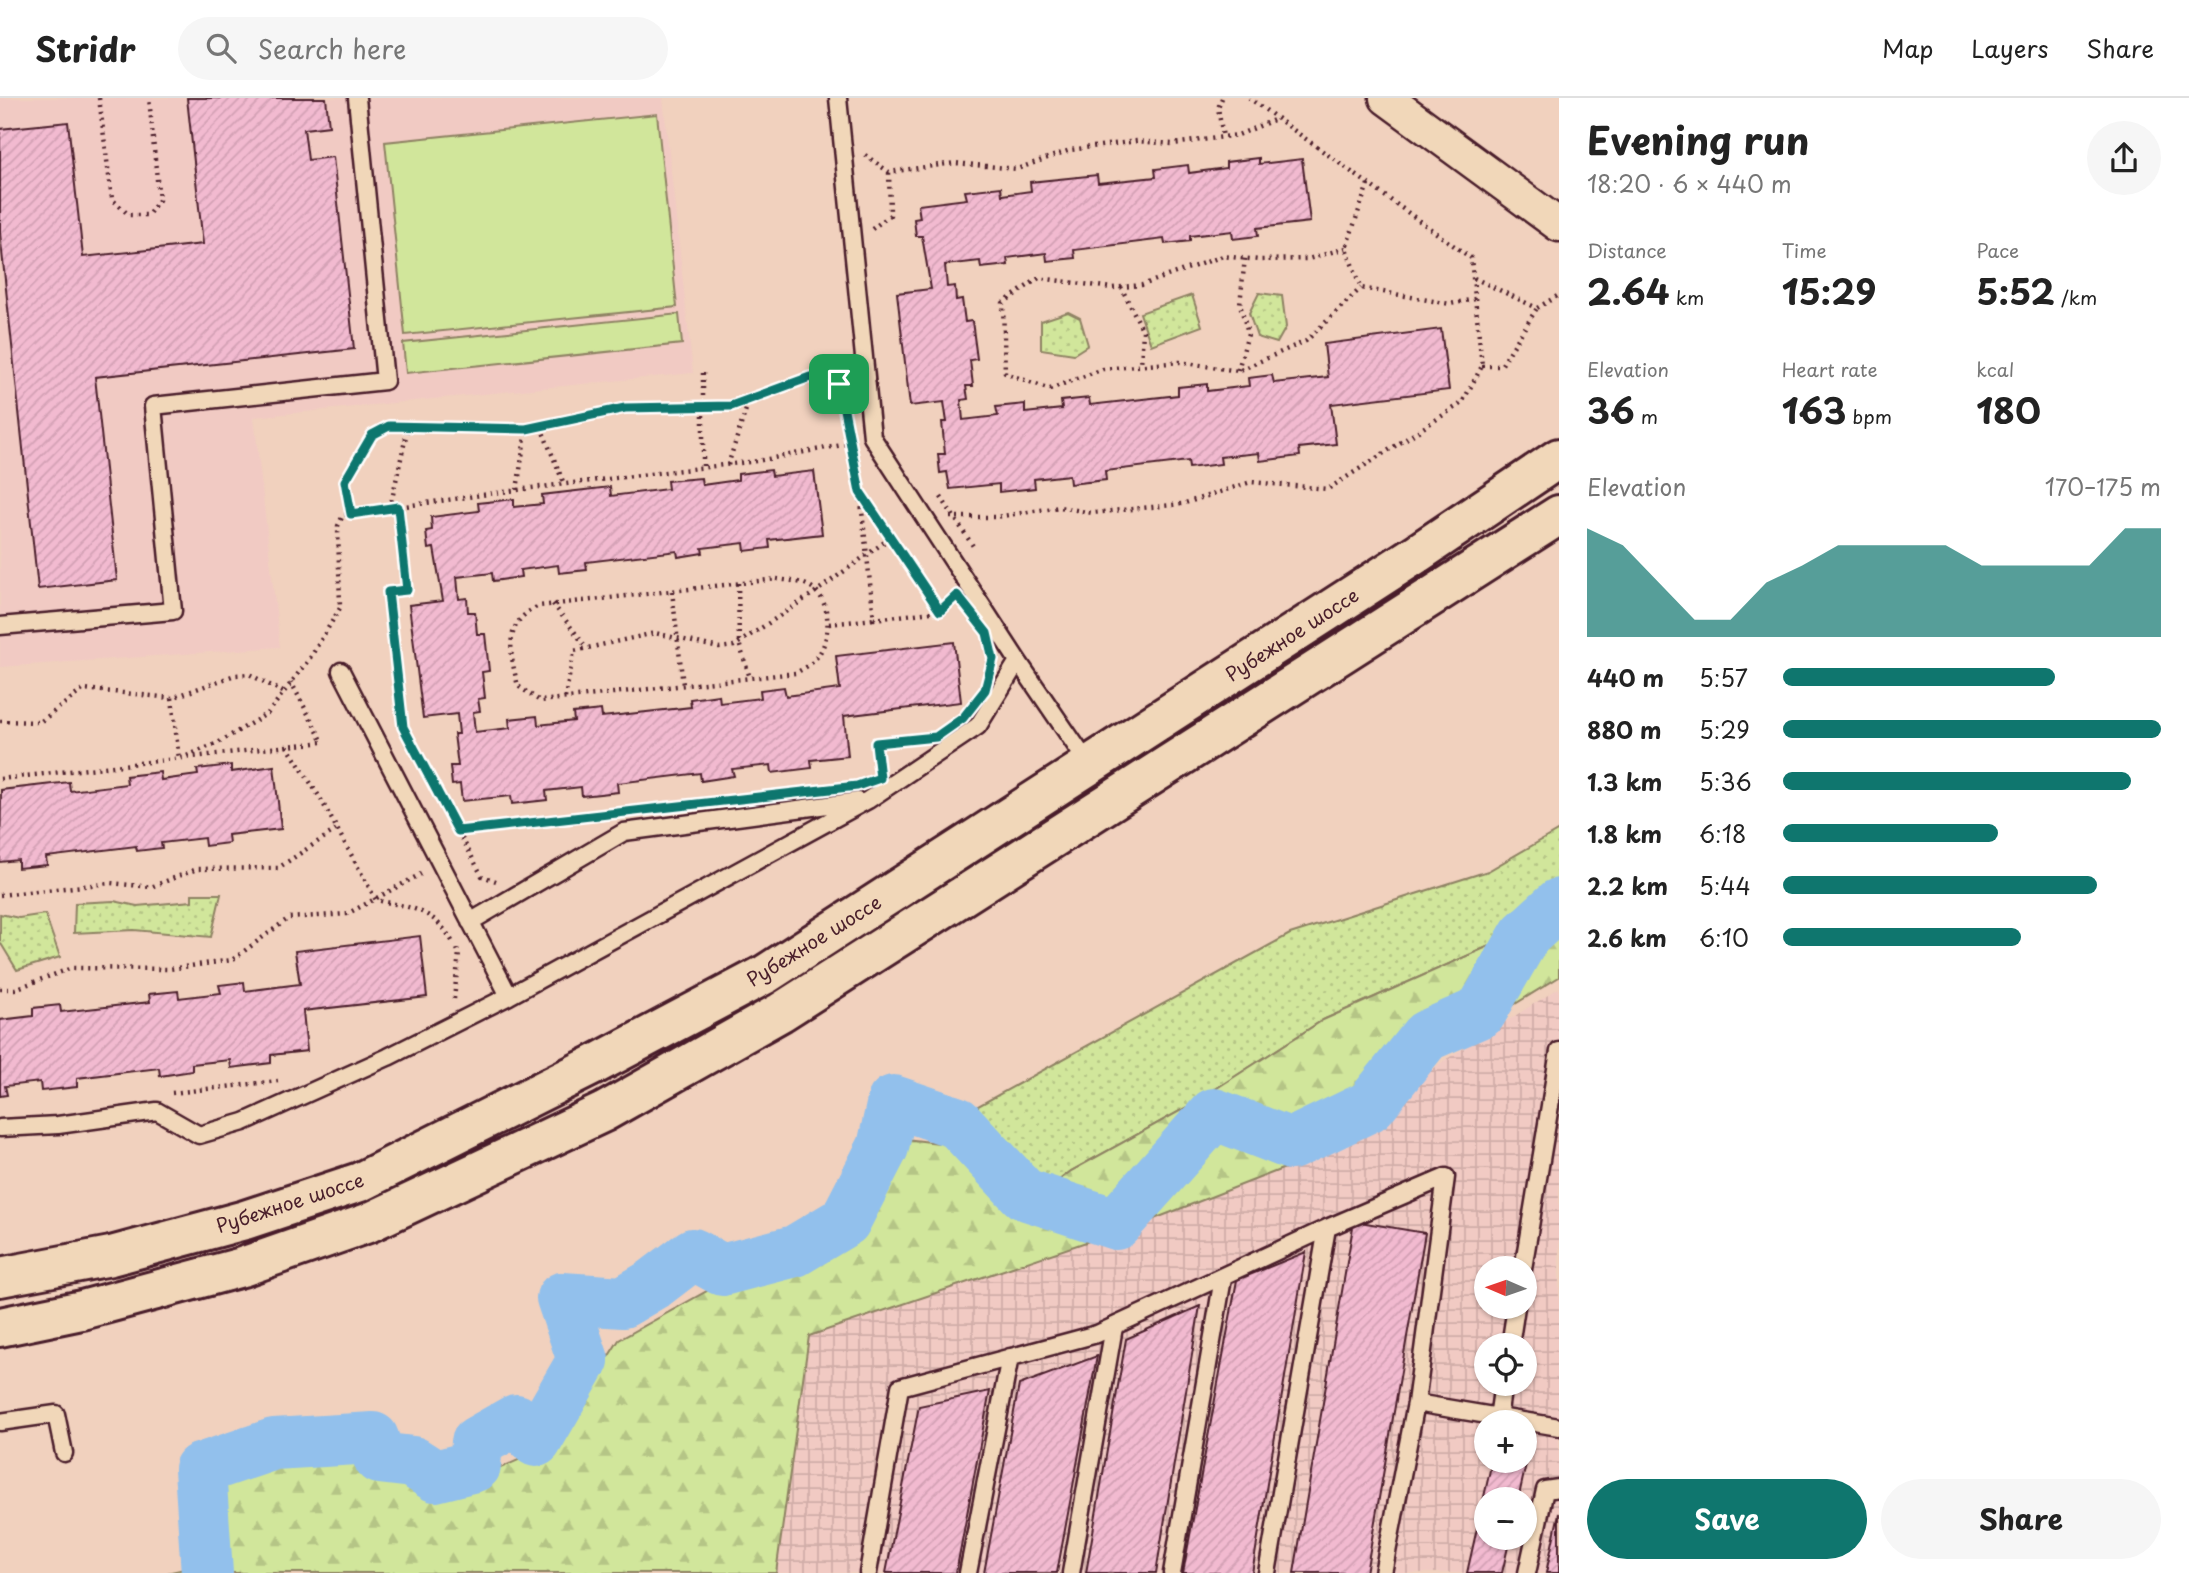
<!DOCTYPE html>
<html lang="en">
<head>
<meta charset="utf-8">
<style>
  :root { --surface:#fff; --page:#f6f6f6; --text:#222; --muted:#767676; --line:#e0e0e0; --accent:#0f766e }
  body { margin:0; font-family:"Playpen Sans",sans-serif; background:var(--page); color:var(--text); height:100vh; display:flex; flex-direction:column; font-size:26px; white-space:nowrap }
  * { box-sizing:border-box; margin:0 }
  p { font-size:23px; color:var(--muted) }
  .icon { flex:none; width:38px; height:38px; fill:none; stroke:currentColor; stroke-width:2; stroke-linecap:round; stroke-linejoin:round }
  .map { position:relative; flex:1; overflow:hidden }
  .sheet { display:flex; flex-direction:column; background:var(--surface); width:630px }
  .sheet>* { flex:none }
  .needle { width:46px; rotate:272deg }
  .tools { position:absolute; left:1474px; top:1158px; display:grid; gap:14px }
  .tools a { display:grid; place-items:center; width:63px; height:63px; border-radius:50%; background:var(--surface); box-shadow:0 2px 5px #0004; font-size:35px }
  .pin { position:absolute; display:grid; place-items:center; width:60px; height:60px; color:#fff; margin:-30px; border-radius:14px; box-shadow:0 4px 10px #0006 }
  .round { display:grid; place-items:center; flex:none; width:74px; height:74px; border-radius:37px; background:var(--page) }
  .head { display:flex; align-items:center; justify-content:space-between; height:119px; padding:0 28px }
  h1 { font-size:38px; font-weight:700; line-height:52px }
  .metrics { display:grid; grid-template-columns:repeat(3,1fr); gap:10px; height:119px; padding:7px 28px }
  .metrics div { display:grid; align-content:center }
  .metrics b { font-size:35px; font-weight:700 }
  .metrics small { font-size:19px; font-weight:400 }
  .metrics p { font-size:19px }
  .chart { height:196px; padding:14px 28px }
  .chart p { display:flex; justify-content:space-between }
  .chart svg { width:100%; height:126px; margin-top:7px; fill:var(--accent); opacity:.7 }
  .button { display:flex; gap:14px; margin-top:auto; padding:14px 28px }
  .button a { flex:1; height:80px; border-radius:42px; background:var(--accent); color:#fff; font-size:28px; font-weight:700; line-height:80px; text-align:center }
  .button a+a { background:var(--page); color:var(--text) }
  ul { padding:0 28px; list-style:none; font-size:23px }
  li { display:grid; grid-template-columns:112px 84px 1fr; align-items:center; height:52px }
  li i { height:18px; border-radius:9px; background:var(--accent) }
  header { display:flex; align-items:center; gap:42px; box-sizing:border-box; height:98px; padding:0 35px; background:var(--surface); border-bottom:2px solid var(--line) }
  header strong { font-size:33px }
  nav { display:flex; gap:38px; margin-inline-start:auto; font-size:24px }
  .search { width:490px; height:63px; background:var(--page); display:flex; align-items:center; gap:18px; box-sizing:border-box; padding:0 24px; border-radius:38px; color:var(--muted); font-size:26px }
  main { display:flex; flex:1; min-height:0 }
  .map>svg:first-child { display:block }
  .built { fill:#f1cac3 }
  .industrial { fill:url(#industrial-grid); fill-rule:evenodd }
  .grass { fill:url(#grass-dots); stroke:#8e8263; stroke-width:2 }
  .forest { fill:url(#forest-firs); stroke:#8e8263; stroke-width:2 }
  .garden { fill:#d1e69b; stroke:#8e8263; stroke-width:2 }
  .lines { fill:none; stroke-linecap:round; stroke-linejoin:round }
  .river { stroke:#92c0ec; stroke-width:52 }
  .building { fill:url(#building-hatch); stroke:#4a1f2b; stroke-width:2 }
  .lane-casing { stroke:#4a1f2b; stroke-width:21 }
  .street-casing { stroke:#4a1f2b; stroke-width:37 }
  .primary-casing { stroke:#4a1f2b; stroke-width:44 }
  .path { stroke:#4a1f2b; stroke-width:4.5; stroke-dasharray:2 5; stroke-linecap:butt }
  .lane { stroke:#f1d7b9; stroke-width:16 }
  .street { stroke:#f1d7b9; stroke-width:32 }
  .primary { stroke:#f1d7b9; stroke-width:38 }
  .route-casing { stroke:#fff; stroke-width:14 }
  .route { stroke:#0f766e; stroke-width:9 }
  .labels { text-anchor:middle; stroke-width:5; stroke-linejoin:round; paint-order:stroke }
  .street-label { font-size:19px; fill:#4a1f2b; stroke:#f1d7b9 }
</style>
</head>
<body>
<header>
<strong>Stridr</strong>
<div class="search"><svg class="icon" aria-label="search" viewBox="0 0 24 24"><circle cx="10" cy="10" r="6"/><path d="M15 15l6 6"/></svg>Search here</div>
<nav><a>Map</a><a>Layers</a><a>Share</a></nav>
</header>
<main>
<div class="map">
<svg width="1559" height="1475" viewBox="0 0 1559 1475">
  <defs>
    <pattern id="industrial-grid" width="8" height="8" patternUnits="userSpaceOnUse" patternTransform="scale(1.75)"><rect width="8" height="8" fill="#f1cac3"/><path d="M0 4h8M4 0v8" fill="none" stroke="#d0ada8"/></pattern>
    <pattern id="grass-dots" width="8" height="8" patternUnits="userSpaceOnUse" patternTransform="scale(1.75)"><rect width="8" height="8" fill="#d1e69b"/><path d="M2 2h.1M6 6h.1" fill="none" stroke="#b5c586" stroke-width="1.8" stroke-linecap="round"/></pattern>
    <pattern id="forest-firs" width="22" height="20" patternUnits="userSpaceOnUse" patternTransform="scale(1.75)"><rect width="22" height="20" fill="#d1e69b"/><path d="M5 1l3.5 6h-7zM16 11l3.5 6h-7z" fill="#b5c586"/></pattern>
    <pattern id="building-hatch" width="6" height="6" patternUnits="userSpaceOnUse" patternTransform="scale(1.75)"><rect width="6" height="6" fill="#f2bad0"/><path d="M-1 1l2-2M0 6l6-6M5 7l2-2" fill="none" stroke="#d19fb3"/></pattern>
  </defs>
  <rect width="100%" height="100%" fill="#f1d1be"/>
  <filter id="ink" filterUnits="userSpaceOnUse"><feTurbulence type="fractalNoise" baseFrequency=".0143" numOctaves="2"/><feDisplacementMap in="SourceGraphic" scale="14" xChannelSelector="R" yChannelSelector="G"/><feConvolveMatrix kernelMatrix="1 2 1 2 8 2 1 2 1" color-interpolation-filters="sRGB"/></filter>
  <g filter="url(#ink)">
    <path class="built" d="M0,0H663L693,275L254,319L280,549L0,569Z"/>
    <path class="industrial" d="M1559,890V1475H764L794,1235L1254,1074L1367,1025L1442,964ZM1486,1171H1524V1209H1486ZM1486,1248H1524V1286H1486ZM1486,1325H1524V1363H1486ZM1486,1402H1524V1440H1486Z"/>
    <path class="grass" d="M1259,195L1282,198L1286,229L1277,245L1257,239L1249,215Z
      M1192,197L1202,228L1151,247L1140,215Z
      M1068,214L1080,220L1088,247L1074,256L1041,251V223Z
      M1559,732V817L1323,922L1189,1008L1071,1073L1024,1109L956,1047L969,1013L1290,836L1488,773Z
      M192,796H221L211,839L134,832L74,835L75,805L114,803L137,808L192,803Z
      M0,816L19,820L45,816L60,859L17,872L0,844Z"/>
    <path class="forest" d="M1559,817V879L1486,924L1424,966L1367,1019L1290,1068L1154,1121L809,1238L776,1475H167L223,1462L214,1383L279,1360L361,1358L378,1379L447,1394L552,1347L619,1242L725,1183L857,1140L897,1040L956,1047L1024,1109L1071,1073L1189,1008L1323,922Z"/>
    <path class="garden" d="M657,16L677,209L405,237L385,44Z
      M679,216L682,246L406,275L403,245Z"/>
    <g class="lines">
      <path class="river" d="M207,1475L200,1371L274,1346L373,1340L379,1360L413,1364L435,1378L475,1368L477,1344L516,1322L536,1343L583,1262L562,1200L623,1204L655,1185L693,1156L722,1172L795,1153L845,1123L883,1049L893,1003L958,1025L1024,1096L1116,1126L1214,1016L1291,1046L1370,1008L1426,938L1481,914L1525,837L1559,806"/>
    </g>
    <path class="building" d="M187,0H326L329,28L304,31L308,62L333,59L354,251L95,279L117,482L38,491L0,135V31L68,24L83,159L203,146Z
      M1259,60V66L1302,61L1310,124L1257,130L1258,138L1233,141L1232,133L1190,138V143L1165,146L1164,141L1074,152L1075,160L1047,163L1046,155L1007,160L1008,167L981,170L980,163L945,167L947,189L955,188L956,202L962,201L965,224L972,223L977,261L970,262L973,288H966L968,301L961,302L963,322L998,318L996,309L1025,306V315L1062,311L1061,303L1089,300L1090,307L1178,297V289L1207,286V293L1249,288L1248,280L1272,277L1274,285L1328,279L1324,246L1441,231L1449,292L1331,306L1336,346L1299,350L1300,358L1260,363L1259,355L1220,359L1221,366L1189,370L1188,363L1105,373L1106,382L1070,386L1069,377L1034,381L1035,390L999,394V386L950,391L947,374L940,375L938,356H945L942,324H947L944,304L910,308L897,195L931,191L922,138H916L914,121L920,120L918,107L967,101L965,93L1001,89L1002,97L1031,93L1030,84L1097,77L1098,85L1156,79L1155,71L1188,67L1189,75L1226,70V64Z
      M771,372L772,378L814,373L822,436L769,442L770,450L745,453L744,445L702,450L703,455L678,459L677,453L586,464L587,472L559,475L558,467L520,472L521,479L493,483L492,475L457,479L459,501L467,500L468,514H475L477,536H485L489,573L482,574L485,600L478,601L480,613L473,614L475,634L510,630L509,621L537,618L538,627L574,623L573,615L601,612L602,619L691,609L690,601L719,597L720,605L761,600L760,592L784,589L786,598L840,591L836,558L954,544L961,604L844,618L848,658L811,662L812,670L772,675L771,667L732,671L734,678L701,683L700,675L617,685L618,694L582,698L581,689L546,693L547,702L512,706L511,698L462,703L460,686L452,687L450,668H458L454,636H459L457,616L423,620L409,507L443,503L434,450L428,451L426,433L432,432L431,419L479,413L478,405L514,401V409L543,406L542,397L610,389L611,398L668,391L667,383L701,380L702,387L738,382V376Z
      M231,667V674L274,668L281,731L228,737L229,745L205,748L204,740L161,745L162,750L137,753L136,748L46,759L47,767L18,770V762L0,764L1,692L69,684L70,693L127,686L126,678L160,674L161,682L198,677L197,671Z
      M420,838L427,899L303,913L307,953L271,957V965L231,970L230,962L192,966V973L160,978L159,970L77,980V989L41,993L40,984L5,988L7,997L0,998V922L33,918V910L60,907L61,914L150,904L149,896L178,893L179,900L221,895L219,887L244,884L245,893L300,886L295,853Z
      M1354,1123L1425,1135L1366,1475H1294Z
      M1306,1154L1252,1475H1183L1237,1182Z
      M1200,1208L1156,1475H1086L1126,1241Z
      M1097,1258L1057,1475H984L1019,1287Z
      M990,1293L956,1475H886L919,1308Z
      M1492,1363L1526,1366L1518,1402H1486V1440H1510L1502,1475H1467Z
      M1559,1415V1475H1546Z"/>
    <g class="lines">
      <defs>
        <path id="lane" d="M838,0L872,339L1018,563L1089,667
          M0,528L173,513L153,308L385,283L357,0
          M341,573L509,898
          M470,824L624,734L858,703
          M0,1030L58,1027L157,1013L199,1037L244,1024L388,959L509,898L868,702L978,628L1018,563
          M1523,1171L1559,953
          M1510,1248L1516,1209
          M1416,1305L1559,1329
          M1498,1320L1503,1286
          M0,1324L56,1316L64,1355
          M868,1475L900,1289L1097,1236L1327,1130L1446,1079
          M968,1475L1010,1259
          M1071,1475L1114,1229
          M1172,1475L1223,1180
          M1267,1475L1327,1130
          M1383,1475L1416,1305L1446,1079
          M1527,1475L1545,1392L1559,1390"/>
        <path id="street" d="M1386,0L1559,127"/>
        <path id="primary" d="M0,1179L111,1158L245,1122L360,1084L594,967L766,876L1418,455L1559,360
          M0,1229L82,1212L242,1169L368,1125L604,1014L781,914L1559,417"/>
      </defs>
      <use href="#lane" class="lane-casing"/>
      <use href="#street" class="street-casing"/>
      <use href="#primary" class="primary-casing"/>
      <path class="path" d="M99,0L112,101L129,117H148L159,102L149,0
        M1222,0L1218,10L1223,39
        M865,57L889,74L955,65L1017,71L1070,52L1137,43L1173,46L1238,37L1276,21
        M1368,86L1346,150L1361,190L1450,206L1475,201
        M872,131L890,117L889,74
        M1346,150L1308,161L1259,162L1223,158L1142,187L1112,190L1039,180L1003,205L1005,275L1050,291L1103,271L1180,264L1238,273L1306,243L1361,190
        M1474,180L1537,210L1559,197
        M1121,189L1143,233L1141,267
        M1482,268H1501L1537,210
        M1238,272L1248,236L1240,206L1245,160
        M703,275V369
        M541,329L564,386
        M851,351L860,394L940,513L952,502
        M728,367L749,302
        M517,392L526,332
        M860,395L874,521L940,513
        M941,399L973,448
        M398,409L407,492L388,494L403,629L482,778L496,783
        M390,410L408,329
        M351,416L345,383L372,337L389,328L526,332L625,310L731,308L810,279L821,284L839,286L844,311
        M950,419H996L1060,409L1092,415L1182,406L1251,384L1328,391L1462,305L1482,268L1471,160L1249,0
        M777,481C790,483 808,483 818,495C833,514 830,551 810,566C806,570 800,572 796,575L540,603L518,588C510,556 502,524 539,508Z
        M738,485L739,545L750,580
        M672,493L683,587
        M553,506L587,550
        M829,526L874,521
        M172,600L179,661L218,645L268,615L310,560L340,510L338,428L343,417L524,391L757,363L853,345
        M565,600L574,553L655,535L719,550L734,548L817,493L890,440
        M0,623L40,624L84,591L172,600L235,577L249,576L283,594
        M287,648L319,698L376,802C409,809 434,811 452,843
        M879,668L876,645L917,641
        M0,681L323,644L291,584
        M458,733L606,717
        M0,797L110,785L151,789L197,771L278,770L337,731
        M0,891H15L72,870L169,871L232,862L289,820L347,816L421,776
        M454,901L459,855L457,851
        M172,995L278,983"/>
      <use href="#lane" class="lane"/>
      <use href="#street" class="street"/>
      <use href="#primary" class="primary"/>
    </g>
  </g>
  <g class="lines" filter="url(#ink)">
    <defs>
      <path id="route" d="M810,279L821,284L839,286L860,394L940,513L957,497L987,535L993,561L985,592L963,620L936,639L876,645L880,680L857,688L458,733L403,629L388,494L407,492L398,409L351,416L345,383L372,337L389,328L526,331L625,310L731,308Z"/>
    </defs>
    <use href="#route" class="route-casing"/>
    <use href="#route" class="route"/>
  </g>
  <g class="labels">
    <g class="street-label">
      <text transform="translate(1292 537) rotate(-33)" y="7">Рубежное шоссе</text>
      <text transform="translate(814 843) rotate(-32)" y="7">Рубежное шоссе</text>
      <text transform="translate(290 1105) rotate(-18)" y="7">Рубежное шоссе</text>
    </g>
  </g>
</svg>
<div class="tools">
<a><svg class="needle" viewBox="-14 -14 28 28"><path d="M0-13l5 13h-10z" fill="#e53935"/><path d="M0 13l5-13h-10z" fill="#767676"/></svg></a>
<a><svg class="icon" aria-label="locate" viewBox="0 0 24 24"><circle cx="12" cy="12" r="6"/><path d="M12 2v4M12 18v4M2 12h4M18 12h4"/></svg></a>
<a>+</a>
<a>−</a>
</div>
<div class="pin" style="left:839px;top:286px;background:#1e9e55"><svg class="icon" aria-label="arrive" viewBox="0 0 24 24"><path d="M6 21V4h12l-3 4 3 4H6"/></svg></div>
</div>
<section class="sheet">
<div class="head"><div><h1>Evening run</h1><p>18:20 · 6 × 440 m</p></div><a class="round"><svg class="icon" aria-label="share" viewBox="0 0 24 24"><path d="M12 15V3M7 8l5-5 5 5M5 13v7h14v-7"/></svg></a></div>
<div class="metrics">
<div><p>Distance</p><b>2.64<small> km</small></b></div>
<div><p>Time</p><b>15:29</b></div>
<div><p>Pace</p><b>5:52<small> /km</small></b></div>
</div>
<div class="metrics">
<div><p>Elevation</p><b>36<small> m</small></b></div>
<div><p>Heart rate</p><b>163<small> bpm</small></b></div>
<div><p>kcal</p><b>180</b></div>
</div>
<div class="chart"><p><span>Elevation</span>170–175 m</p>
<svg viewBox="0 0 160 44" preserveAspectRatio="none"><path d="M0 44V6L10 12L20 25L30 38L40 38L50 25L60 19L70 12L80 12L90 12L100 12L110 19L120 19L130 19L140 19L150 6L160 6V44z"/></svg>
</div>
<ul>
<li><b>440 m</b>5:57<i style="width:72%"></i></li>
<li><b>880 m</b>5:29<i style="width:100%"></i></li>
<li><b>1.3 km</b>5:36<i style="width:92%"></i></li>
<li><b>1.8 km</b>6:18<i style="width:57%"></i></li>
<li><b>2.2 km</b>5:44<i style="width:83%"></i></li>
<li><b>2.6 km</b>6:10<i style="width:63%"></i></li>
</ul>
<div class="button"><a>Save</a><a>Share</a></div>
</section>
</main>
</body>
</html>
